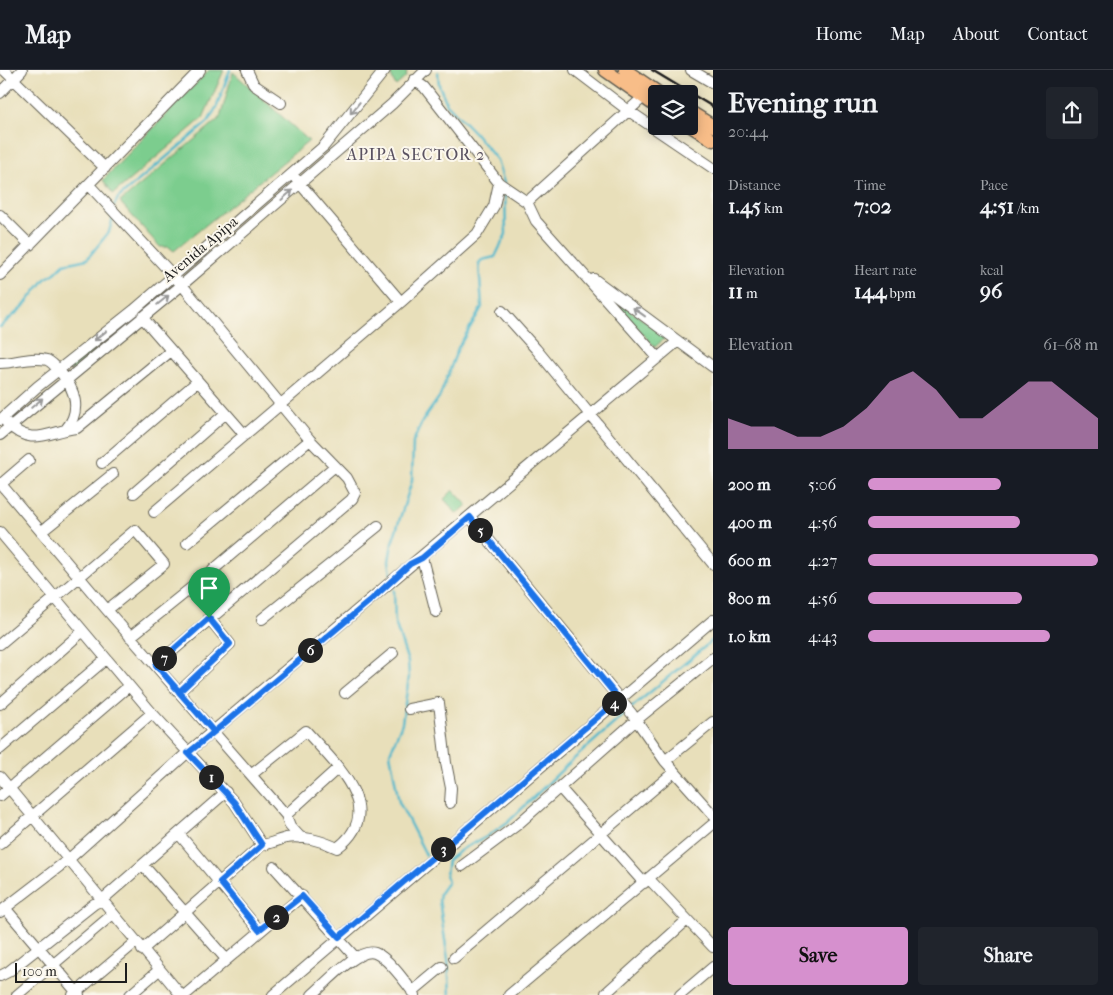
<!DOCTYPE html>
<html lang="en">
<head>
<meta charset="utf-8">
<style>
  :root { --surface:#171b24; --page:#20242c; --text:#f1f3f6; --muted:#9ea1a6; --line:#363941; --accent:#d690ce }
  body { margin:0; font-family:"IM FELL French Canon",serif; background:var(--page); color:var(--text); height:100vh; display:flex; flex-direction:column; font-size:19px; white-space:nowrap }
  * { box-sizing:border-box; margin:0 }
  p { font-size:16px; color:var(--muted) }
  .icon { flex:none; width:28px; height:28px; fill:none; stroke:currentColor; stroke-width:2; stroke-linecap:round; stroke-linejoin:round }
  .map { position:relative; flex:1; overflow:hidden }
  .panel { display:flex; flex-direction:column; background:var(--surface); width:400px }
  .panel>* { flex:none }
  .controls { position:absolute; left:648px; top:15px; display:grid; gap:10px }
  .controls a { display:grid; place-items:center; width:50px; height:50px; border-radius:5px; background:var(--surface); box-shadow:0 2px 12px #0003; font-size:25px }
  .scale { position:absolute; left:15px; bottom:12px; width:112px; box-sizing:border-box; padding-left:5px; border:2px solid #1c1c1c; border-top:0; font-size:14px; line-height:18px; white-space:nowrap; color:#1c1c1c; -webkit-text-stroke:4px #fbf7ec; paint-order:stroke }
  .pin { position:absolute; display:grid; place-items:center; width:42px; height:42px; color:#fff; margin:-51px -21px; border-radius:50% 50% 50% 0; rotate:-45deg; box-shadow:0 0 5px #0007 }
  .pin .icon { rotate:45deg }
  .km { position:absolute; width:25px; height:25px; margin:-12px; border-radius:50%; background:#222; color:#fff; font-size:14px; line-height:25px; text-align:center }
  .round { display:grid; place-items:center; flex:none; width:52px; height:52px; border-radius:5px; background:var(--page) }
  .overview { display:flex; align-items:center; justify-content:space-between; height:85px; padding:0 15px }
  h1 { font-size:28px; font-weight:700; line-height:38px }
  .stats { display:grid; grid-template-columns:repeat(3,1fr); gap:8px; height:85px; padding:5px 15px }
  .stats div { display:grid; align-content:center }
  .stats b { font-size:21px; font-weight:700 }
  .stats small { font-size:14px; font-weight:400 }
  .stats p { font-size:14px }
  .chart { height:140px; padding:10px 15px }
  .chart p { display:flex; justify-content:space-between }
  .chart svg { width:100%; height:90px; margin-top:5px; fill:var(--accent); opacity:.7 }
  .primary-button { display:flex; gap:10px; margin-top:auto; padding:10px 15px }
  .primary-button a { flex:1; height:58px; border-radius:5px; background:var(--accent); color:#111; font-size:20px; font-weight:700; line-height:58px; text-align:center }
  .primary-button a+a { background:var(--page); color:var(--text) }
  ul { padding:0 15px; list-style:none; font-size:16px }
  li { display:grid; grid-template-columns:80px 60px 1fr; align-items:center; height:38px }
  li i { height:12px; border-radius:6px; background:var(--accent) }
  header { display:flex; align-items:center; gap:30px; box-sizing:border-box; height:70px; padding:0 25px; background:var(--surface); border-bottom:1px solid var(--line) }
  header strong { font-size:24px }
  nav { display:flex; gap:28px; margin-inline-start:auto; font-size:18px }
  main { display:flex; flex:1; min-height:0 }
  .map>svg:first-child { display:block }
  .green { fill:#7ccd8e; stroke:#4c7455 }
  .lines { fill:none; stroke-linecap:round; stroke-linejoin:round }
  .stream { stroke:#4eb7cb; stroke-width:2.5 }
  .minor-casing { stroke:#636053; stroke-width:12 }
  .major-casing { stroke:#636053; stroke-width:15 }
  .minor { stroke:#fff; stroke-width:10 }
  .major { stroke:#f8bd88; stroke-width:12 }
  .rail { stroke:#1c1c1c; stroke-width:2.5 }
  .oneway { stroke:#999 }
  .route-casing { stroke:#fff; stroke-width:10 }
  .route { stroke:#1a73e8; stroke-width:6 }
  .labels { text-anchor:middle; stroke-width:4; stroke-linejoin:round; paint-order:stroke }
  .street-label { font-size:15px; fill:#1c1c1c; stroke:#fbf7ec }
  .neighbourhood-label { font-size:16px; letter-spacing:1px; fill:#5a5261; stroke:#fbf7ec }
</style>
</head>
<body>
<header>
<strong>Map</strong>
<nav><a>Home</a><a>Map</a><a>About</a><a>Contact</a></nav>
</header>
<main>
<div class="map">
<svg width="713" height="925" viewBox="0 0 713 925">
  <rect width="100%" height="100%" fill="#fbf7ec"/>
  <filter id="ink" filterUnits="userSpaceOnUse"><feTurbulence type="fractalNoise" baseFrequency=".02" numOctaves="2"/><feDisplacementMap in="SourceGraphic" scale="10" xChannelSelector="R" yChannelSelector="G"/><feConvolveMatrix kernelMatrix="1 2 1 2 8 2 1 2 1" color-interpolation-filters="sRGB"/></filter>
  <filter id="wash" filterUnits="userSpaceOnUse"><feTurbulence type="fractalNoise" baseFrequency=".0096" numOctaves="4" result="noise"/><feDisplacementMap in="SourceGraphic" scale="20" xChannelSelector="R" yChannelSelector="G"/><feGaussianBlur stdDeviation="1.12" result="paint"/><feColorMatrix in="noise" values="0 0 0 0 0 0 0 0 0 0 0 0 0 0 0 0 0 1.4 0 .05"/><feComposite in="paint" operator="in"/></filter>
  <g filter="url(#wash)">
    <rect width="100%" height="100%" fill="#e8dfba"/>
    <path class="green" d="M209,0H224L203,48L113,124L103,110Z
      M393,0H407L406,7L396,16L390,4Z
      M233,2L309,71L174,181L169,177H160L120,132L220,48Z
      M160,221L163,225L71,301L68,297Z
      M604,221L666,267L655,277Z
      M453,420L467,435L457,444L444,429Z"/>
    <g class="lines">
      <path class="stream" d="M438,2L439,15L447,34L474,62L497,90L504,113
        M114,136L118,128L208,52L217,36L230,0
        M0,257L23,237L45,209L55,203L64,194L87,189L109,162L113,147
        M391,504L389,491L392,473L412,411L413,372L423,350L440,326L458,278L482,237L479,193L482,190L495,187L506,164L505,121
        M394,520L395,552L408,592L409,607L402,653L390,683L399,732L426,785
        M631,638L713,570
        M450,925L448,890L439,830L440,823L448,812L446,805L448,790L464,778L486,767L509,751L567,695L627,642"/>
    </g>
  </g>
  <g filter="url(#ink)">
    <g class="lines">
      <defs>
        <path id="minor" d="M4,0L105,98
          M247,0L254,15L281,33
          M575,0L629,41L713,98
          M691,0L713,13
          M414,10L424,17L499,113L527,132L536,151L658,288
          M0,23L22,0
          M296,109L401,232
          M89,115L182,215L310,370L347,408L355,423L352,429L156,595
          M527,132L648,23
          M0,145L30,175
          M0,205L200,0
          M594,209L713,297
          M502,241L536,279L713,494
          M142,247L245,365
          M0,293C16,293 30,286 47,290C52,292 57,298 61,303C75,319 82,341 66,359
          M0,350L37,317L134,240L324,76L385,0
          M6,352C32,379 48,361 77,358L171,281
          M0,365L182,215L392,34L426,0
          M102,393L198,311
          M0,413L107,540L286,745L338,698
          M1,414L29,390
          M134,423L226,343
          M154,442L401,232L477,164L494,136L499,113
          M470,447L632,644L665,691L713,745
          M0,462L152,643L234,732L262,775C270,774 278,770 286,768C302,765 323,771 337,778C389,740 334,693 306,661L251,705
          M41,462L113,404
          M187,473L310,370
          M422,488L436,542
          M213,500L335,396
          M262,549L378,456
          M130,567L206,506
          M0,574L135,460L164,494L107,540
          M179,622L230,574L209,548
          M345,623L393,583
          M0,634L83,561
          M409,639L439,633L446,693L451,718L450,733
          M0,679L106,589
          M665,691L713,652
          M0,707L181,925
          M560,718L644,813
          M0,726L129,616
          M286,745L290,756L301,768
          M179,764L259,860
          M0,774L152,643
          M143,795L226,889
          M462,796L517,755L635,651L713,588
          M274,797L355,887
          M649,809L713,877
          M5,838L79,925
          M0,842L69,789L187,683L678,271
          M142,880L262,775
          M454,888L674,702
          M0,906L8,902L94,834L102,830L226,722
          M412,922L442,897
          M606,923L687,850
          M17,925L113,844
          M73,925L136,872
          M130,925L159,900
          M185,925L302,826
          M273,925L713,550
          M312,925C325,914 358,877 375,883C389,888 406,913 415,925
          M509,925L713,754
          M680,925L713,897"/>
        <path id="major" d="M605,0L656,36
          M625,0L660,24
          M689,41L713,56
          M689,55L713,70"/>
      </defs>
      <use href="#minor" class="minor-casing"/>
      <use href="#major" class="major-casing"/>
      <use href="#minor" class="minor"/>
      <use href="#major" class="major"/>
      <path class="rail" d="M652,0L713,37"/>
    </g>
    <defs><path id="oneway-shaft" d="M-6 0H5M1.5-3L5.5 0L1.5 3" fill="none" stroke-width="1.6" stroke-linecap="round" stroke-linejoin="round" transform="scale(1.25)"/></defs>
    <g class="oneway">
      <use href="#oneway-shaft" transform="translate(355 38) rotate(129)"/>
      <use href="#oneway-shaft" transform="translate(287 125) rotate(-41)"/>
      <use href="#oneway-shaft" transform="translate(163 230) rotate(-39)"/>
      <use href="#oneway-shaft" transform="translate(639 242) rotate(-144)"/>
      <use href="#oneway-shaft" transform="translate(100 266) rotate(142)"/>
      <use href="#oneway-shaft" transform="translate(37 333) rotate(-40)"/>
    </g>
  </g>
  <g class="lines" filter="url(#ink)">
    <defs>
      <path id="route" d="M209,548L230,574L179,622L214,662L188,683L234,732L262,775L220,812L259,860L302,826L339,867L619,629L470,447L422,488L410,494L372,529L214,662L156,595L209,548"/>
    </defs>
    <use href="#route" class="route-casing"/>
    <use href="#route" class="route"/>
  </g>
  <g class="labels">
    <g class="street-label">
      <text transform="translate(200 179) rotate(-40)" y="5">Avenida Apipa</text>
    </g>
    <g class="neighbourhood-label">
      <text x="416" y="90">APIPA SECTOR 2</text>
    </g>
  </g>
</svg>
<div class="controls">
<a><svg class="icon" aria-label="layers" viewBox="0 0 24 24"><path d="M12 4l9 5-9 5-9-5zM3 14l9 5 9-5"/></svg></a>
</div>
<div class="scale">100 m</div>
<div class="pin" style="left:209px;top:548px;background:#1e9e55"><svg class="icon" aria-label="arrive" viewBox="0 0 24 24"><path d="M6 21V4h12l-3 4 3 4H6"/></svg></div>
<b class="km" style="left:211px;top:707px">1</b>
<b class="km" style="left:276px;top:847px">2</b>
<b class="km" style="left:443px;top:779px">3</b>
<b class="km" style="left:614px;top:633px">4</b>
<b class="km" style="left:480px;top:460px">5</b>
<b class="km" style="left:310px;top:580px">6</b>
<b class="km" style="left:164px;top:588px">7</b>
</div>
<section class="panel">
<div class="overview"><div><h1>Evening run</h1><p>20:44</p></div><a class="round"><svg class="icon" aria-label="share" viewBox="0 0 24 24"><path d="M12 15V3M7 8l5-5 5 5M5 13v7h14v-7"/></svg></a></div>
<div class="stats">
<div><p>Distance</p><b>1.45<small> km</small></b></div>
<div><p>Time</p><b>7:02</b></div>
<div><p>Pace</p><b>4:51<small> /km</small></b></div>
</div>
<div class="stats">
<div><p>Elevation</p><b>11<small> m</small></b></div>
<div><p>Heart rate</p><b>144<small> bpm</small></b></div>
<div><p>kcal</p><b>96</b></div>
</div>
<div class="chart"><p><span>Elevation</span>61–68 m</p>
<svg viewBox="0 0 160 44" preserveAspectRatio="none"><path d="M0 44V29L10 33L20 33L30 38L40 38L50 33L60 24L70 11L80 6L90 15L100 29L110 29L120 20L130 11L140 11L150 20L160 29V44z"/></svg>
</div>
<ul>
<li><b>200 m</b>5:06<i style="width:58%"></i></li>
<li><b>400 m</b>4:56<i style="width:66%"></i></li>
<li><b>600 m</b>4:27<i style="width:100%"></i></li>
<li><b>800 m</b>4:56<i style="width:67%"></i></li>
<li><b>1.0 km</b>4:43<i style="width:79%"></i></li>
</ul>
<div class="primary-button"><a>Save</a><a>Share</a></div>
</section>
</main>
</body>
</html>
